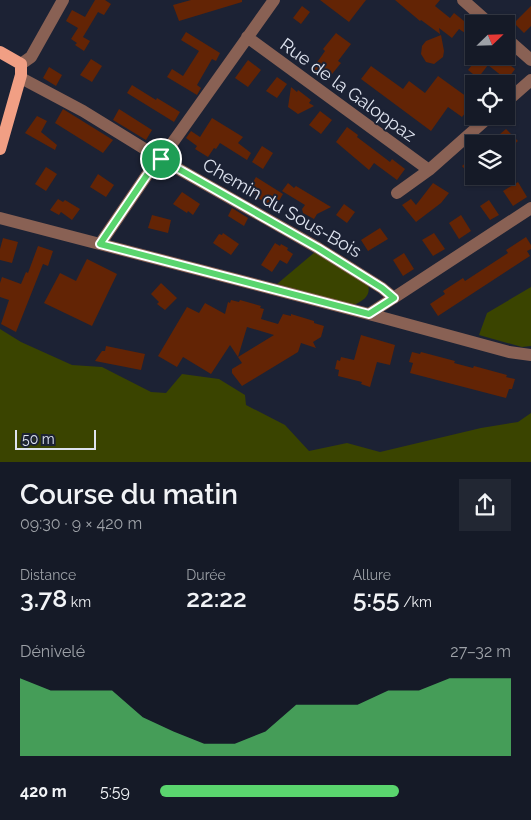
<!DOCTYPE html>
<html lang="fr">
<head>
<meta charset="utf-8">
<style>
  :root { --surface:#151a27; --page:#222733; --text:#f1f3f6; --muted:#9da1a7; --line:#343844; --accent:#5ad56e }
  body { margin:0; font-family:Raleway,sans-serif; background:var(--page); color:var(--text); height:100vh; display:flex; flex-direction:column; font-size:19px; white-space:nowrap }
  * { box-sizing:border-box; margin:0 }
  p { font-size:16px; color:var(--muted) }
  .icon { flex:none; width:28px; height:28px; fill:none; stroke:currentColor; stroke-width:2; stroke-linecap:round; stroke-linejoin:round }
  .map { position:relative; height:462px; overflow:hidden }
  .panel { display:flex; flex-direction:column; background:var(--surface); flex:1 }
  .panel>* { flex:none }
  .needle { width:32px; rotate:67deg }
  .tools { position:absolute; left:465px; top:15px; display:grid; gap:10px }
  .tools a { display:grid; place-items:center; width:50px; height:50px; border-radius:0px; background:var(--surface); box-shadow:0 1px 4px #0004,0 0 0 1px var(--line); font-size:25px }
  .scale { position:absolute; left:15px; bottom:12px; width:81px; box-sizing:border-box; padding-left:5px; border:2px solid #dee3ef; border-top:0; font-size:14px; line-height:18px; white-space:nowrap; color:#dee3ef; -webkit-text-stroke:4px #1c2234; paint-order:stroke }
  .pin { position:absolute; display:grid; place-items:center; width:42px; height:42px; color:#fff; margin:-21px; border:2px solid #fff; border-radius:50%; box-shadow:0 1px 5px #0007 }
  .round { display:grid; place-items:center; flex:none; width:52px; height:52px; border-radius:0px; background:var(--page) }
  .summary { display:flex; align-items:center; justify-content:space-between; height:85px; padding:0 20px }
  h1 { font-size:28px; font-weight:600; line-height:38px }
  .stats { display:grid; grid-template-columns:repeat(3,1fr); gap:8px; height:85px; padding:5px 20px }
  .stats div { display:grid; align-content:center }
  .stats b { font-size:25px; font-weight:600 }
  .stats small { font-size:14px; font-weight:400 }
  .stats p { font-size:14px }
  .chart { height:140px; padding:10px 20px }
  .chart p { display:flex; justify-content:space-between }
  .chart svg { width:100%; height:90px; margin-top:5px; fill:var(--accent); opacity:.7 }
  ul { padding:0 20px; list-style:none; font-size:16px }
  li { display:grid; grid-template-columns:80px 60px 1fr; align-items:center; height:38px }
  li i { height:12px; border-radius:6px; background:var(--accent) }
  .map>svg:first-child { display:block }
  .green { fill:#3a4400 }
  .building { fill:#632405 }
  .lines { fill:none; stroke-linecap:round; stroke-linejoin:round }
  .minor { stroke:#896154; stroke-width:12 }
  .major { stroke:#f19f84; stroke-width:12 }
  .route-casing { stroke:#fff; stroke-width:10 }
  .route { stroke:#5ad56e; stroke-width:6 }
  .labels { text-anchor:middle; stroke-width:4; stroke-linejoin:round; paint-order:stroke }
  .street-label { font-size:18px; fill:#dee3ef; stroke:#1c2234 }
</style>
</head>
<body>
<div class="map">
<svg width="531" height="463" viewBox="0 0 531 463">
  <rect width="100%" height="100%" fill="#1c2234"/>
  <path class="green" d="M315,252L368,285C371,295 364,300 356,304H350L277,284Z
    M531,287V346L522,347L479,335L487,313Z
    M0,329L21,342L72,365L102,367L151,392L166,393L182,374L219,379L245,395L246,405L285,425L309,451L347,443L380,452L481,428L518,422L531,413V462H0Z"/>
  <path class="building" d="M95,0H105L111,4L104,15L98,12L83,37L90,41L84,51L75,45L77,43L71,39L78,28L66,21L72,10L85,17Z
    M191,0H242V2L179,21L173,5Z
    M320,0H366L349,22Z
    M395,0H440L435,6L450,18L454,13L474,29V39L459,29L452,38L439,28L440,34L421,20L420,21Z
    M302,6L310,12L301,24L293,18Z
    M531,6V26L524,33L514,23Z
    M186,32L220,53L216,61L212,59L197,85L201,88L197,95L167,77L172,69L183,76L199,51L181,40Z
    M336,33L351,44L338,61L341,63L328,79L313,68L325,51L323,49Z
    M441,35L444,51L443,57L434,64L426,62L421,54L422,46L426,41Z
    M479,56L488,61L491,56H508L505,61L515,69L507,80L488,65L478,78L468,70Z
    M91,59L102,66L92,82L80,75Z
    M248,60L261,70L248,87L235,78Z
    M371,66L403,89L409,81L425,93L438,76L474,102L462,117L448,107L431,131L361,79Z
    M49,67L62,75L56,86L43,78Z
    M277,77L287,84L277,98L266,91Z
    M132,85L156,100L157,98L180,112L174,122L127,93Z
    M291,87L297,92L298,90L311,100L309,103L314,106L298,114L288,107Z
    M63,109L113,140L103,153L55,123Z
    M119,109L152,130L146,140L113,120Z
    M320,111L332,120L321,134L309,125Z
    M37,116L47,121L41,132L57,145L55,150L25,133Z
    M212,118L243,137L238,143L251,153L247,160L220,143L216,149L214,148L208,157L195,149L197,146L186,138L191,131L200,137Z
    M347,127L358,135L357,137L390,162L392,159L405,169L397,180L374,163L369,170L336,142Z
    M506,129L518,141L506,151V144H488Z
    M262,146L273,153L263,169L252,162Z
    M474,156V180L462,166Z
    M46,167L57,174L46,191L35,184Z
    M98,174L114,185L106,197L90,187Z
    M256,177L283,194L276,206L268,202L267,204L257,197L258,195L249,189Z
    M518,182L527,197L513,206L503,191Z
    M288,183L294,188L296,186L331,207L317,214L314,219L303,213L302,209L305,205L282,191Z
    M433,183L449,193L441,203L416,222L402,205L411,199L416,205Z
    M182,192L200,204L193,215L188,211L187,213L173,204Z
    M58,199L63,202L65,200L80,209L72,220L61,212L59,215L50,210Z
    M489,200L499,215L490,220L480,206Z
    M344,204L355,212L347,223L336,215Z
    M232,208L248,218L244,226L228,216Z
    M152,215L171,220L168,233L148,228Z
    M461,215L471,231L459,239L449,223Z
    M380,228L388,239L368,251L361,240Z
    M223,233L239,244L231,255L213,243L219,234L222,235Z
    M434,233L445,249L433,256L422,240Z
    M526,237L531,245V249L527,251L530,256L438,316L430,304L445,294L443,291L463,278L465,281L508,253L506,250Z
    M3,238L18,242L12,263L0,260V249Z
    M275,243L280,246L281,244L288,248L287,250L293,254L287,264L280,260L272,272L261,265Z
    M38,246L53,251L48,266L43,264L16,332L1,324L9,300L0,297V283L2,277L21,284L26,272L28,273Z
    M404,253L414,269L403,276L393,260Z
    M87,259L117,274L92,326L44,303L60,273L76,281Z
    M161,283L177,298L165,310L157,304L159,302L151,294Z
    M231,300L239,302L240,300L261,306L260,308L264,309L261,319L278,324L283,314L291,316V314L314,321V323L324,326L321,337L313,342L316,348L301,343L298,352L242,386L232,373V369L242,363L238,357L274,335L247,327L238,357L230,345L211,374L183,357L177,367L158,356L187,307L199,313L205,303L225,314L228,302L230,303Z
    M361,335L395,345L390,365L377,362L370,387L361,384L362,382L338,376L339,370L335,369L337,360L340,361L341,357L354,360Z
    M106,346L145,354L141,370L95,361L102,351H105Z
    M412,352L420,354L421,352L455,361L454,363L473,368L474,366L507,375L506,377L515,379L512,389H509L506,398L410,373L413,363L409,362Z"/>
  <g class="lines">
    <path class="minor" d="M463,0L490,24
      M247,37L429,170
      M506,38L531,60
      M21,64L31,57L63,0
      M21,78L83,111L161,159L318,248L382,288L394,298
      M506,102L531,80
      M397,193L429,170L490,116
      M0,218L384,318L509,352L531,355
      M100,244L147,175L161,159L274,0
      M369,314L531,208"/>
    <path class="major" d="M0,52L21,64V75L0,149"/>
  </g>
  <g class="lines">
    <defs>
      <path id="route" d="M161,159L318,248L382,288L394,298L369,314L100,244L147,175Z"/>
    </defs>
    <use href="#route" class="route-casing"/>
    <use href="#route" class="route"/>
  </g>
  <g class="labels">
    <g class="street-label">
      <text transform="translate(348 90) rotate(36)" y="6">Rue de la Galoppaz</text>
      <text transform="translate(282 208) rotate(30)" y="6">Chemin du Sous-Bois</text>
    </g>
  </g>
</svg>
<div class="tools">
<a><svg class="needle" viewBox="-14 -14 28 28"><path d="M0-13l5 13h-10z" fill="#e53935"/><path d="M0 13l5-13h-10z" fill="#9da1a7"/></svg></a>
<a><svg class="icon" aria-label="locate" viewBox="0 0 24 24"><circle cx="12" cy="12" r="6"/><path d="M12 2v4M12 18v4M2 12h4M18 12h4"/></svg></a>
<a><svg class="icon" aria-label="layers" viewBox="0 0 24 24"><path d="M12 4l9 5-9 5-9-5zM3 14l9 5 9-5"/></svg></a>
</div>
<div class="scale">50 m</div>
<div class="pin" style="left:161px;top:159px;background:#1e9e55"><svg class="icon" aria-label="arrive" viewBox="0 0 24 24"><path d="M6 21V4h12l-3 4 3 4H6"/></svg></div>
</div>
<section class="panel">
<div class="summary"><div><h1>Course du matin</h1><p>09:30 · 9 × 420 m</p></div><a class="round"><svg class="icon" aria-label="share" viewBox="0 0 24 24"><path d="M12 15V3M7 8l5-5 5 5M5 13v7h14v-7"/></svg></a></div>
<div class="stats">
<div><p>Distance</p><b>3.78<small> km</small></b></div>
<div><p>Durée</p><b>22:22</b></div>
<div><p>Allure</p><b>5:55<small> /km</small></b></div>
</div>
<div class="chart"><p><span>Dénivelé</span>27–32 m</p>
<svg viewBox="0 0 160 44" preserveAspectRatio="none"><path d="M0 44V6L10 12L20 12L30 12L40 25L50 32L60 38L70 38L80 32L90 19L100 19L110 19L120 12L130 12L140 6L150 6L160 6V44z"/></svg>
</div>
<ul>
<li><b>420 m</b>5:59<i style="width:68%"></i></li>
</ul>
</section>
</body>
</html>
